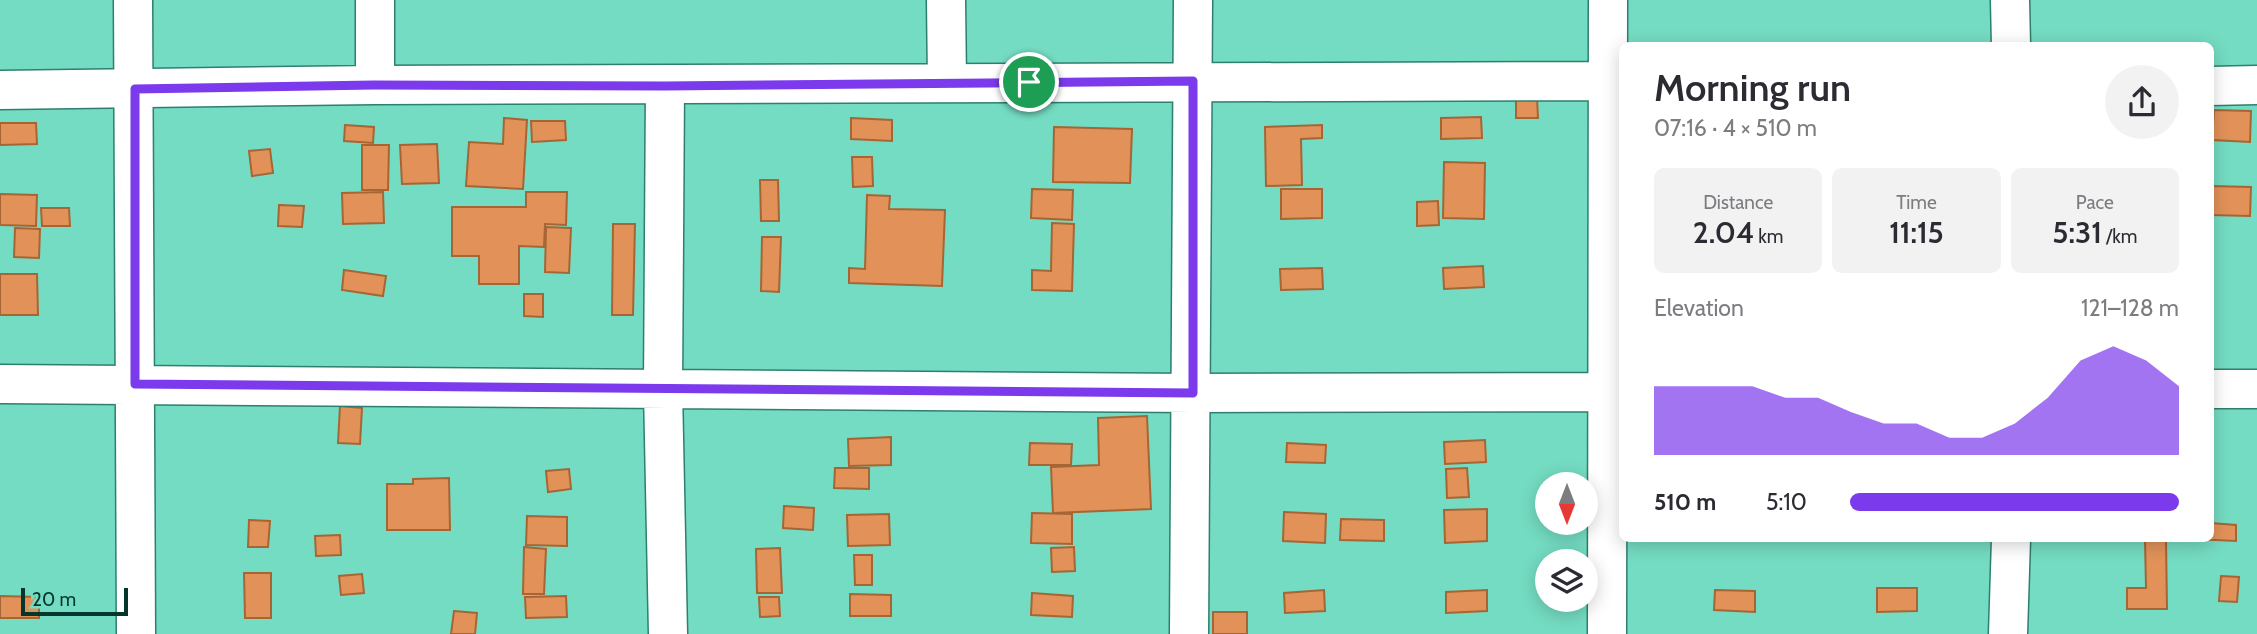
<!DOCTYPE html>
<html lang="en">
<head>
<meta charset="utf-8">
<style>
  :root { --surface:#fff; --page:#f2f2f3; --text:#2b2b33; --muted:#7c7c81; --accent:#7c3aed }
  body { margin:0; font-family:Cabin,sans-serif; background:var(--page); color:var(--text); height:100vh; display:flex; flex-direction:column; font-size:26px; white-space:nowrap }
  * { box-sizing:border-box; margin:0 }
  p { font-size:23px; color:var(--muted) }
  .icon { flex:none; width:38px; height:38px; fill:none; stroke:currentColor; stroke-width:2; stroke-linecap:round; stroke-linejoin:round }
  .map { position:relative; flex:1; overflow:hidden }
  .sheet { position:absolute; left:1619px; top:42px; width:595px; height:500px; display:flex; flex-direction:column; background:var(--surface); border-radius:10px; box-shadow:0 4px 18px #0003 }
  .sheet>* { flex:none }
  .needle { width:46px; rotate:180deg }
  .fabs { position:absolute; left:1535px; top:472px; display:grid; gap:14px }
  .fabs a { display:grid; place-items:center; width:63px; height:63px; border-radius:50%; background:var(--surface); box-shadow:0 4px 18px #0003; font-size:35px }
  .scale { position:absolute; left:21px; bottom:18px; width:107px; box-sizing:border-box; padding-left:7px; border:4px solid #05362c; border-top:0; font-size:19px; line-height:24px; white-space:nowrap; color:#05362c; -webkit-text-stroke:5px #74dcc2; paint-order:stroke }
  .pin { position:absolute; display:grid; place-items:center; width:60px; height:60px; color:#fff; margin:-30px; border:4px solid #fff; border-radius:50%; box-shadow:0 2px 7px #0007 }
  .round { display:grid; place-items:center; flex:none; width:74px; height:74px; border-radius:37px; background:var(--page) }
  .summary { display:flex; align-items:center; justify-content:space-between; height:119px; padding:0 35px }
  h1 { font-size:38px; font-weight:600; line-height:52px }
  .metrics { display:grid; grid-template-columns:repeat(3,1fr); gap:10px; height:119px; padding:7px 35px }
  .metrics div { display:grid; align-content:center; border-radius:10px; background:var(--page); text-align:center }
  .metrics b { font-size:30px; font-weight:600 }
  .metrics small { font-size:19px; font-weight:400 }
  .metrics p { font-size:19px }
  .chart { height:196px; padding:14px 35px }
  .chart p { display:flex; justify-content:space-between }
  .chart svg { width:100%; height:126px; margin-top:7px; fill:var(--accent); opacity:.7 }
  ul { padding:0 35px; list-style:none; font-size:23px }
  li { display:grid; grid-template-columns:112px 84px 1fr; align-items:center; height:52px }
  li i { height:18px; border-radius:9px; background:var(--accent) }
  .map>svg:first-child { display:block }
  .building { fill:#e29259; stroke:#a66535; stroke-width:2 }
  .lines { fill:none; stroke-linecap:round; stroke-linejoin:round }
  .street-casing { stroke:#2e7f6d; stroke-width:41 }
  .street { stroke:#fff; stroke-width:38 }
  .route-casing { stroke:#fff; stroke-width:14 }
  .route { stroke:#7c3aed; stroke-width:9 }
</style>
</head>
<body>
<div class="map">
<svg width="2257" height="634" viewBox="0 0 2257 634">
  <rect width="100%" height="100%" fill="#74dcc2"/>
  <path class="building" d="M1537,98L1538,118H1516V99Z
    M2214,110L2251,111L2250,142L2212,140Z
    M1481,117L1482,138L1441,139V118Z
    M504,118L527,120L523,189L466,186L469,142L503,144Z
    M851,118L892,120V141L851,139Z
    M531,121H565L566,140L532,142Z
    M0,123H36L37,144L0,145Z
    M345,125L374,127L373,143L344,141Z
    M1322,125V138L1301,139L1302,185L1266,186L1265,127Z
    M1054,127L1132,129L1130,183L1053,182Z
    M437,144L439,183L402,184L400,145Z
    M362,145H389L388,190H362Z
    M270,149L273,173L252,176L249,151Z
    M852,157H872L873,186L853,187Z
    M1444,162L1485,163L1484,219L1443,218Z
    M760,180H778L779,221H761Z
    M2210,186L2251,187L2250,216L2210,215Z
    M1032,189L1073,190L1072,220L1031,218Z
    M1281,189H1322V218L1281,219Z
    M383,192L384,223L343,224L342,193Z
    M526,192H567L566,225L545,224L544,247L519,246V284H479V256H452V207H526Z
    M0,194L37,195L36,226L0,225Z
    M867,195L890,196L889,209L945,210L942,286L849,283V268L865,269Z
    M1438,201L1439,225L1417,226V202Z
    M279,205L304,206L302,227L278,226Z
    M41,208H69L70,226H42Z
    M1052,223L1074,224L1072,291L1032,290V270L1051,271Z
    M613,224H635L633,315H612Z
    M546,227L571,228L569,273L545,272Z
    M15,228L40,229L39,258L14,257Z
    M762,237H781L779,292L761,291Z
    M1483,266L1484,287L1444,289L1443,268Z
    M1322,268L1323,289L1281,290L1280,269Z
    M344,270L386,276L383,296L342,290Z
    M0,274H37L38,315H0Z
    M524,294H543V317L524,316Z
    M340,406L362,408L360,444L338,443Z
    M1147,416L1151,509L1053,513L1051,467L1099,465L1098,418Z
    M891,437V465L849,466L848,439Z
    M1485,440L1486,462L1445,464L1444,442Z
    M1030,443L1072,444L1071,465H1029Z
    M1287,443L1326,445L1325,463L1286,462Z
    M835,468H869V489L834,488Z
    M1467,468L1469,497L1447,498L1446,469Z
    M569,469L571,489L548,492L546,471Z
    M449,478L450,530H387V484H413V479Z
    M784,506L814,508L813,530L783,528Z
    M1487,509V541L1445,543L1444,510Z
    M1284,512L1326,514L1325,543L1283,541Z
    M1032,513L1072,514V544L1031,543Z
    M889,514L890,545L848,546L847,515Z
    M527,516L567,517V546L526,545Z
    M1341,519L1384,520V541L1340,540Z
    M249,520L270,521L268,547H248Z
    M2210,523L2236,525V541L2194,539H2210Z
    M340,535L341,555L316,556L315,536Z
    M1712,539H1754V541H1712Z
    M1876,539H1917L1876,541Z
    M2145,539H2166L2167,609H2127V588H2146Z
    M524,547L546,549L544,594H523Z
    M1074,547L1075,571L1052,572L1051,548Z
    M780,548L782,593H757L756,549Z
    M854,555H872V585H855Z
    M244,573H271V618H245Z
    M362,574L364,593L341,595L339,576Z
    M2221,576L2239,577L2237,602L2219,601Z
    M1877,588H1917V611L1877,612Z
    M1324,590L1325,611L1285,613L1284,593Z
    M1487,590V611L1446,613V592Z
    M1715,590L1755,591V612L1714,610Z
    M1032,593L1073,596L1072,617L1031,615Z
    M850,594L891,595V616H850Z
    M0,596L39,597V618H0Z
    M566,596L567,617L526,618L525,597Z
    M759,597H779L780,616L760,617Z
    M454,611L477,613L475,634H451Z
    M1213,612H1247V634H1213Z"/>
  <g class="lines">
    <defs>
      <path id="street" d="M133,0L136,634
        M375,0V85
        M946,0L947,82
        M2010,0L2011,46
        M665,86L663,389L668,634
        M2210,86L2257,85
        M0,90L375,85L1622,81
        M0,384L1193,393L1622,392
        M2210,389H2257
        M1189,634L1193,0
        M1607,634L1608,0
        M2008,634L2011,539"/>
    </defs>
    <use href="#street" class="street-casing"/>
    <use href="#street" class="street"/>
  </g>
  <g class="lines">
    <defs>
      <path id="route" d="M1193,81V393L135,384V89L374,85L665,86Z"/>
    </defs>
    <use href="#route" class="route-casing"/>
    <use href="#route" class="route"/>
  </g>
</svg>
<div class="fabs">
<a><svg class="needle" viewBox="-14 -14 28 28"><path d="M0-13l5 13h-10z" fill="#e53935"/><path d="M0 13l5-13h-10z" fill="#7c7c81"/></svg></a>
<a><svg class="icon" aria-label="layers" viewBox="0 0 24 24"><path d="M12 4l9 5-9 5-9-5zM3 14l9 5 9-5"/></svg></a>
</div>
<div class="scale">20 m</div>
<div class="pin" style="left:1029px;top:82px;background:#1e9e55"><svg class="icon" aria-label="arrive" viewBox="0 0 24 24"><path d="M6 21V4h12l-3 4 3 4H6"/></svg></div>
<section class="sheet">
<div class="summary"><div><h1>Morning run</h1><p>07:16 · 4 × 510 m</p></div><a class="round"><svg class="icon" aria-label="share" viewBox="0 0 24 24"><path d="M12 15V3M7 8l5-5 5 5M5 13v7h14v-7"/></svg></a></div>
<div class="metrics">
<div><p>Distance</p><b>2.04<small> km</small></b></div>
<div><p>Time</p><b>11:15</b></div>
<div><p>Pace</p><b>5:31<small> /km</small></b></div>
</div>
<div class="chart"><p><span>Elevation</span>121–128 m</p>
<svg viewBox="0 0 160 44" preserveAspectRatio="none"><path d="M0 44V20L10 20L20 20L30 20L40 24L50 24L60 29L70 33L80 33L90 38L100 38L110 33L120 24L130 11L140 6L150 11L160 20V44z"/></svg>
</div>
<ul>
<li><b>510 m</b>5:10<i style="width:100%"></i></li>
</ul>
</section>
</div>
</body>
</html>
